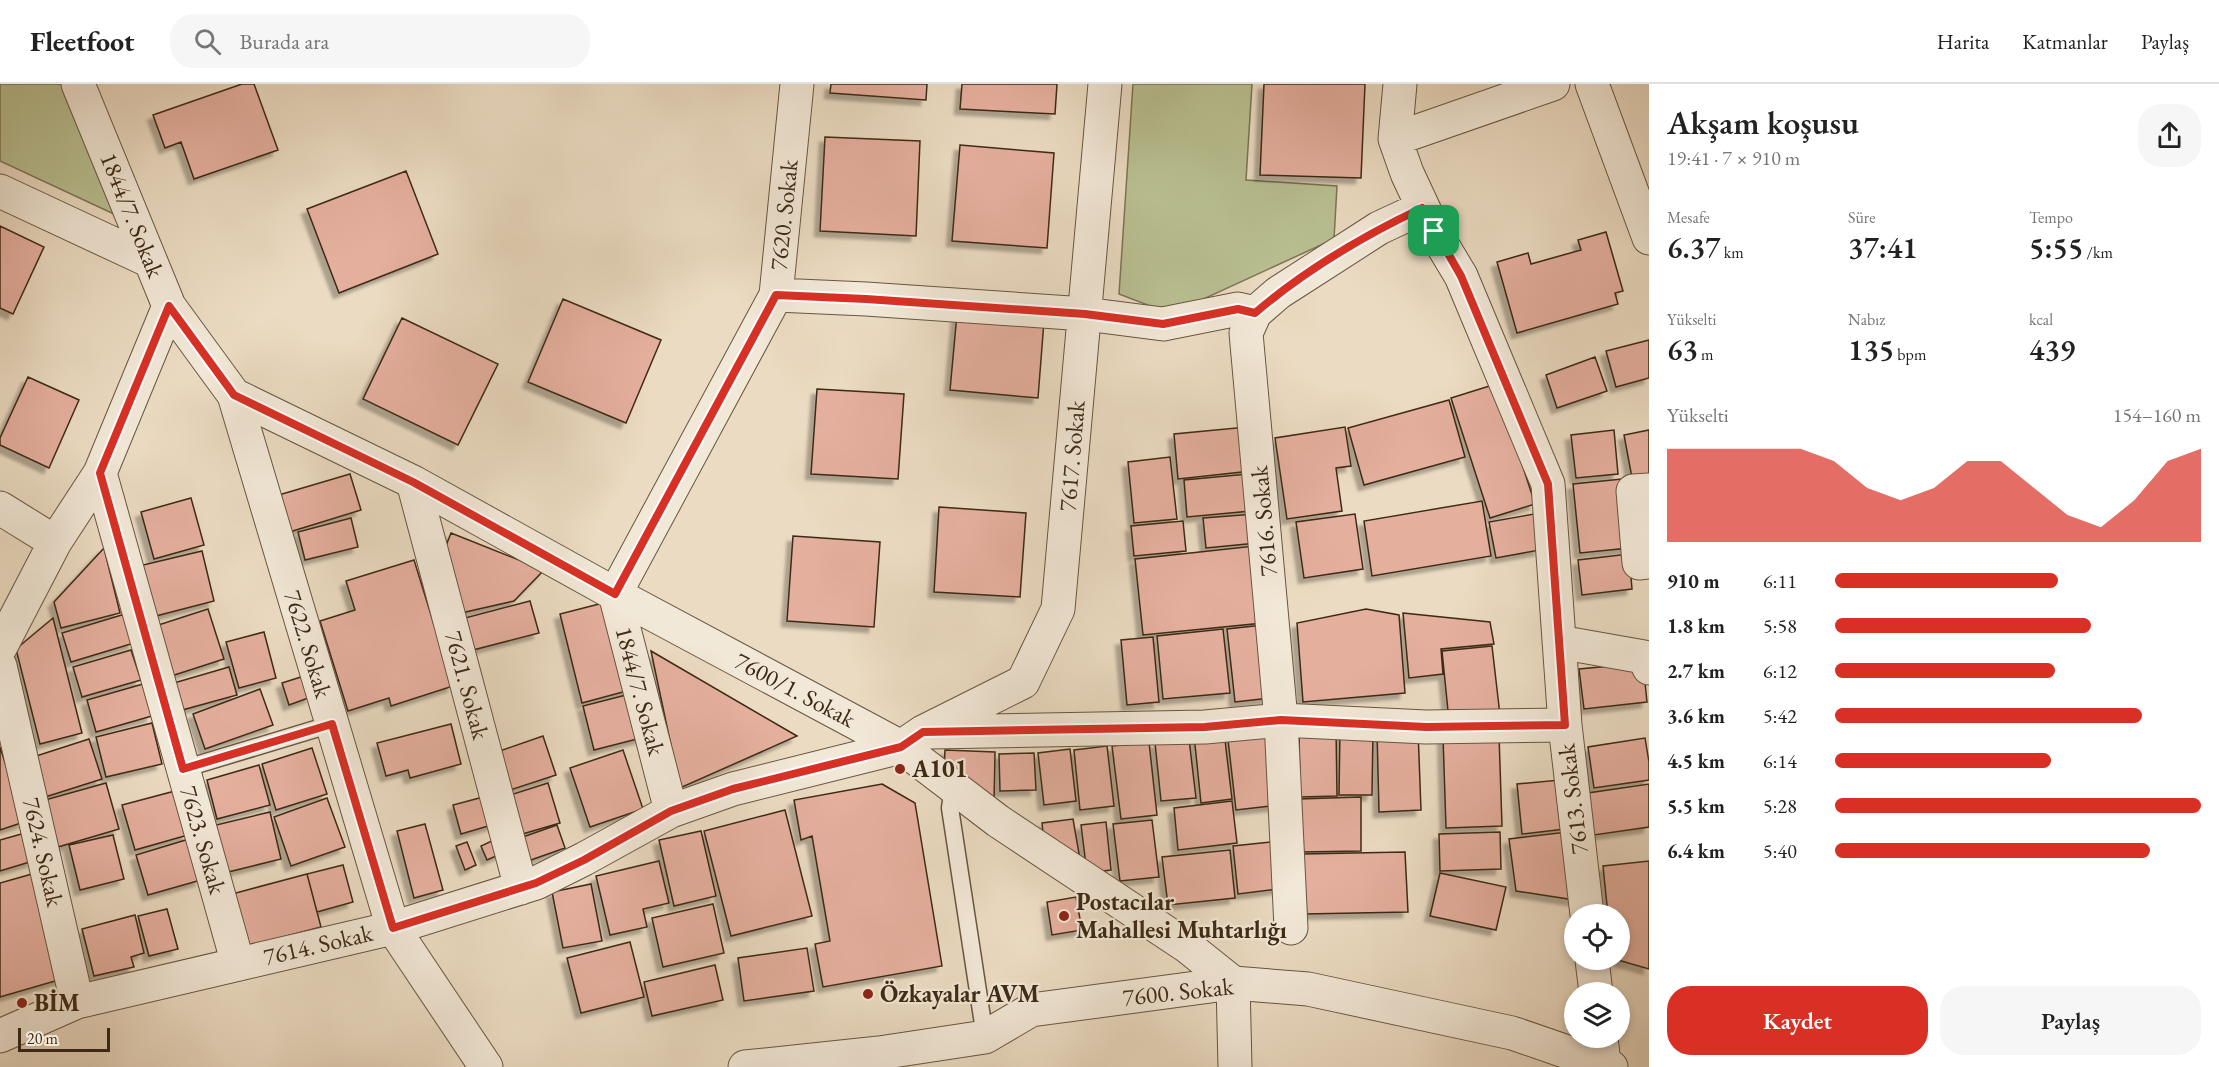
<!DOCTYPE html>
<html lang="tr">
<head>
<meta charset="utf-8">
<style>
  :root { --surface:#fff; --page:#f6f6f6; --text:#222; --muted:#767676; --line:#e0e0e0; --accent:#d93025 }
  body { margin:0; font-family:"EB Garamond",serif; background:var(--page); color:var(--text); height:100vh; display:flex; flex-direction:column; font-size:22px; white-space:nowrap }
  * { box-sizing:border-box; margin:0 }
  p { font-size:20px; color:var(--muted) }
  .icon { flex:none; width:33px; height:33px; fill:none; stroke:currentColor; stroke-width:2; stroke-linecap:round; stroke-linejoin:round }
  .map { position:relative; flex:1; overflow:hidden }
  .sheet { display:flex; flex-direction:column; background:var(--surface); width:570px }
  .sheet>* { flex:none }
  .fabs { position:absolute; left:1564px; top:820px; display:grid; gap:12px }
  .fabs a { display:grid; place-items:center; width:66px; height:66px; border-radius:50%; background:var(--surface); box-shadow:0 3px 9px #0003; font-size:30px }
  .scale { position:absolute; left:18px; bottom:15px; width:92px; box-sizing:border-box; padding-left:6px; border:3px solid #3d2a15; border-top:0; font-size:16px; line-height:21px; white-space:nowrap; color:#3d2a15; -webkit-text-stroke:4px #f2e8d7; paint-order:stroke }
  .pin { position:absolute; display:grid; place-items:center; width:51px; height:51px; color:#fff; margin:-26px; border-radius:12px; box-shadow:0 3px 9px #0006 }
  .round { display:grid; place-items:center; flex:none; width:63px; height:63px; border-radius:24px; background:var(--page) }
  .overview { display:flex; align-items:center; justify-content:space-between; height:102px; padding:0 18px }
  h1 { font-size:33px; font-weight:600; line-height:45px }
  .figures { display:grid; grid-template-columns:repeat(3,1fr); gap:9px; height:102px; padding:6px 18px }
  .figures div { display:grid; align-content:center }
  .figures b { font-size:30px; font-weight:600 }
  .figures small { font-size:16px; font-weight:400 }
  .figures p { font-size:16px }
  .chart { height:168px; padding:12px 18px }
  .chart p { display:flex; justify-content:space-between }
  .chart svg { width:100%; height:108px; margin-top:6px; fill:var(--accent); opacity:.7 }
  .action { display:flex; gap:12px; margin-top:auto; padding:12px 18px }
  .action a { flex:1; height:69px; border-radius:24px; background:var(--accent); color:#fff; font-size:24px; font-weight:600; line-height:69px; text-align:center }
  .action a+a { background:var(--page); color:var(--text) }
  ul { padding:0 18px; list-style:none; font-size:20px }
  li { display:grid; grid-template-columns:96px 72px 1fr; align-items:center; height:45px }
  li i { height:15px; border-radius:8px; background:var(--accent) }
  header { display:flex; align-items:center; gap:36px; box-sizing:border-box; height:84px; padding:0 30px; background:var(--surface); border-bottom:2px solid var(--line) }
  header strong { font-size:28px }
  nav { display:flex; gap:33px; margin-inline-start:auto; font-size:21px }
  .search { width:420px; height:54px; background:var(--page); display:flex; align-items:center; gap:15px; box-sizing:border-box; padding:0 21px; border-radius:24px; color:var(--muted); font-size:22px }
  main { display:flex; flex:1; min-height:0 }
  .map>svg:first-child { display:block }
  .green { fill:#b9c092; stroke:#7b7554; stroke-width:1.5 }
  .building { fill:#e5af9e; stroke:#3d2a15; stroke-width:1.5; filter:url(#shadow) }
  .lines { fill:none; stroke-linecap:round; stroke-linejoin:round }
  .service-casing { stroke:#685640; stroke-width:19 }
  .minor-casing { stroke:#685640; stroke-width:35 }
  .tertiary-casing { stroke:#685640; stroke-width:35 }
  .service { stroke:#f2e8d7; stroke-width:16 }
  .minor { stroke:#f2e8d7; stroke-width:33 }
  .tertiary { stroke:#f2e8d7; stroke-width:33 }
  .route-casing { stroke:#fff; stroke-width:12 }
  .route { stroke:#d93025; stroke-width:8 }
  .poi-dot { fill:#8f2418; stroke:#f2e8d7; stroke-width:2 }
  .labels { text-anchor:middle; stroke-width:4.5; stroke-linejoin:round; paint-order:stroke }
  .street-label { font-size:24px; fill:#3d2a15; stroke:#f2e8d7 }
  .poi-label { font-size:24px; font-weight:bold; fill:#3d2a15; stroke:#f2e8d7; text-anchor:start }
</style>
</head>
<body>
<header>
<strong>Fleetfoot</strong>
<div class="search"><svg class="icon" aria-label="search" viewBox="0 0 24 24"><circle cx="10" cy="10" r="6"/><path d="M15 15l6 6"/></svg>Burada ara</div>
<nav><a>Harita</a><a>Katmanlar</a><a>Paylaş</a></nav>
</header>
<main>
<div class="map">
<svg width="1649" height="983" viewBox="0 0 1649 983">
  <defs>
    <filter id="shadow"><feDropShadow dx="-5.5" dy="5.5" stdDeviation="1.5" flood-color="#0004"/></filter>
  </defs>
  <rect width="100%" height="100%" fill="#ebdbc2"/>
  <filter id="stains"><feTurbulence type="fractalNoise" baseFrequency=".00333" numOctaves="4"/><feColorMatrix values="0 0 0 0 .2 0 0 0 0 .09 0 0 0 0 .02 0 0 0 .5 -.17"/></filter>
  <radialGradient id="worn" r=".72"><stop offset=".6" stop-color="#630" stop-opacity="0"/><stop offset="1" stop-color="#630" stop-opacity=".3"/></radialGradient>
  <path class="green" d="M0,0H64L116,131L0,77Z
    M1133,0H1252L1246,96L1337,102L1334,155L1171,230L1119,210Z"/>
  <path class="building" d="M242,0H254L278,66L194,95L181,58L165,64L153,31Z
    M831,0H927L926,16L830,9Z
    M962,0H1057L1055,30L960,25Z
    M1264,0H1365L1361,94L1260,91Z
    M825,53L920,57L916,152L820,147Z
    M960,61L1054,69L1047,164L952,157Z
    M406,87L438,170L339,209L307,125Z
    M0,142L44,163L13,230L0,224Z
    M1606,148L1623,207L1615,209L1618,220L1517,249L1497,178L1528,169L1531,180L1581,166L1578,156Z
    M563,215L661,256L626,339L528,298Z
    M957,230L1044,237L1038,314L950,306Z
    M402,234L498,280L458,361L363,315Z
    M1649,256V294L1616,303L1606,267Z
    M1595,273L1607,307L1557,324L1546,291Z
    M28,293L79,316L49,384L0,361V354Z
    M1496,300L1535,420L1490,434L1451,314Z
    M817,305L904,310L898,395L811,390Z
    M1449,316L1465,373L1364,401L1348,344Z
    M1247,343L1251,387L1178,395L1174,350Z
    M1345,343L1351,382L1336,384L1342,427L1287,435L1275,354Z
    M1614,346L1618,390L1576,394L1571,351Z
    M1649,346V390L1632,394L1624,351Z
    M1170,373L1177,435L1134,439L1128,378Z
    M350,390L361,426L283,450L272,413Z
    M1248,390L1251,427L1187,433L1184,396Z
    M1622,395L1629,464L1580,469L1573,400Z
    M191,414L204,461L154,475L141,428Z
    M1482,417L1491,472L1372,492L1364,437Z
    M939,423L1026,429L1020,513L934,508Z
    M1255,430L1257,459L1206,464L1203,434Z
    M1355,430L1363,485L1304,494L1296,438Z
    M1534,430L1540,466L1496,474L1489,438Z
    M351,434L358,463L305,476L298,448Z
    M1183,437L1186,467L1134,472L1131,442Z
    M451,449L544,486L514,517L452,531L440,477Z
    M793,452L880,458L874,543L787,537Z
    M1255,462L1263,539L1143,551L1135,475Z
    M104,464L120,529L61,544L54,518Z
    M202,467L214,517L152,533L139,482Z
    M1629,470L1632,505L1582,511L1578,476Z
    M414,476L453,602L391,622L389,614L348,627L320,537L355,526L346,497Z
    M530,517L539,549L473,566L465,534Z
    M611,517L634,605L582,619L560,530Z
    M208,525L224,575L162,595L146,545Z
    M1366,525L1399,531L1405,609L1303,618L1297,539Z
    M1403,529L1490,538L1494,560L1441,565L1443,590L1409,594Z
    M125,530L134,559L71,578L62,549Z
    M53,534L82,649L40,660L16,565Z
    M1263,541L1270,614L1235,618L1227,545Z
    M1223,545L1230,609L1163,615L1157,552Z
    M264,548L276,594L239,604L226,558Z
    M1153,553L1159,618L1127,621L1121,556Z
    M1492,562L1500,631L1449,637L1442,567Z
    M131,566L141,596L82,613L73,583Z
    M651,567L797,652L680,704Z
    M1643,579L1647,618L1584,625L1579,585Z
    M229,583L237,611L175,628L167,601Z
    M304,592L311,613L289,621L282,599Z
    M143,600L152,632L96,648L87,616Z
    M260,605L273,641L205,665L193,630Z
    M634,609L645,653L594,666L583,622Z
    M152,639L162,680L106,693L96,653Z
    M451,640L461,680L410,694L408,686L386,692L377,659Z
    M1270,642L1279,721L1236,726L1227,647Z
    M1336,643L1337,712L1300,713L1299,644Z
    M1340,646L1373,647L1372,711H1339Z
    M1418,646L1421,726L1379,728L1377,648Z
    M1224,648L1232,715L1201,719L1194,651Z
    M1499,651L1502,742L1446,744L1443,653Z
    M543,652L556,691L507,707L494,669Z
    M1645,654L1649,678V696L1594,704L1588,663Z
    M89,655L102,695L42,714L30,674Z
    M1189,655L1196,714L1161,717L1155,659Z
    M1149,658L1157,731L1121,735L1112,662Z
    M1107,662L1114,722L1080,726L1074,666Z
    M0,663L24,738L0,746Z
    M312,664L327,710L276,726L262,680Z
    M1070,665L1076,717L1044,721L1038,669Z
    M623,666L643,725L590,743L570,684Z
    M945,666L995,668L994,719L944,686Z
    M1034,669L1036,706L1000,707L999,670Z
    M259,681L270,721L217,735L207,696Z
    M1560,696L1565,745L1522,750L1517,700Z
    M106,699L119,745L58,763L45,716Z
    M548,699L560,739L519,751L507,712Z
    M882,700L915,719L942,882L823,903L815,860L830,857L812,752L801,756L794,716Z
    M1649,700V743L1594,751L1588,709Z
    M175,707L188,751L135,766L122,721Z
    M487,712L495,740L461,750L453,721Z
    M1361,713V767L1300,768L1299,715Z
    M327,714L345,763L291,782L274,733Z
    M1232,717L1237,759L1178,766L1174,724Z
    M785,726L812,832L731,852L704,747Z
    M270,728L281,775L224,789L212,742Z
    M1073,735L1081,781L1045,767L1042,739Z
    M1152,736L1159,793L1120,797L1113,740Z
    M1106,738L1111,786L1087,789L1081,741Z
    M425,740L443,806L414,814L397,747Z
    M557,741L565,764L528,777L520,754Z
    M701,747L716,812L674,822L659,756Z
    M1500,748L1501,785L1440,787L1439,750Z
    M1567,748L1575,816L1516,807L1509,755Z
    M25,749L33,777L0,787V756Z
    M113,751L124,795L80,806L69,761Z
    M189,755L201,796L148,811L136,771Z
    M496,755L503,769L487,776L481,762Z
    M1280,757L1286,804L1238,810L1233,762Z
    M467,758L476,781L465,786L456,762Z
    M1230,766L1235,814L1168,821L1162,773Z
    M1405,768L1408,828L1305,830L1302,770Z
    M659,777L669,819L643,825L647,843L610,851L596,792Z
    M1649,777V885L1618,876H1620V831H1608L1603,782Z
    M343,781L353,818L317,828L307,790Z
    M1440,789L1506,803L1496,846L1430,832Z
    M32,790L62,895L0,913V799Z
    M307,790L321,843L246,863L232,810Z
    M591,800L602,857L563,864L552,808Z
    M1076,813L1082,846L1052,851L1047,818Z
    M713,820L724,869L663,883L652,834Z
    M167,825L178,865L149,872L138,832Z
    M135,831L144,869L131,873L134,883L94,892L82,845Z
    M630,858L644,913L581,929L567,874Z
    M807,864L814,907L744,917L738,874Z
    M715,881L723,916L652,932L644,898Z"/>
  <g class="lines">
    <defs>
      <path id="service" d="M183,685L332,640
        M953,703L950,724L985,953"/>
      <path id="minor" d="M78,0L169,222L234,311L413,398L615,510L901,663L998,737L1188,863L1233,899L1235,983
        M1400,0L1395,55L1407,89L1434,147L1461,192L1548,400L1565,641L1587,831
        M1592,0L1649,154
        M1395,55L1553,0
        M0,107L150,177
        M776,211L866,215L1085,230L1163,240L1238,225L1255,229
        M234,311L393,844L486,983
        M100,389L238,880
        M413,398L521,804
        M1649,406L1633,407L1639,479L1649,478
        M0,424L55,458
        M615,510L776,211L797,0
        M615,510L671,727
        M1559,558L1644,573L1649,584
        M0,564L55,458L100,389L169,222
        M0,582L77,918
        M931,648L1205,643L1281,636L1426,643L1565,641
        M1291,844L1281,636L1246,249L1255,229L1278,209L1379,144L1422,124
        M1592,876L1596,909
        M0,952L77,918L393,844L536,799L584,775L671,727L733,705L901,663L923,648L1023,598L1058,525L1105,0
        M1601,954L1604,980"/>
      <path id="tertiary" d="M745,983L879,969L985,953L1031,926L1233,899L1308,905L1512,949L1611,983"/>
    </defs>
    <use href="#service" class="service-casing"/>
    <use href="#minor" class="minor-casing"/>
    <use href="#tertiary" class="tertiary-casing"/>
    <use href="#service" class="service"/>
    <use href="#minor" class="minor"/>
    <use href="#tertiary" class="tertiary"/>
  </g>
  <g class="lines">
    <defs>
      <path id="route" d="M1422,124L1461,192L1548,400L1565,641L1426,643L1281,636L1205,643L923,648L901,663L733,705L671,727L584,776L536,799L393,844L332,640L183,685L100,389L169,222L234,311L413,398L615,510L776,211L866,215L1085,230L1163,240L1238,225L1255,229C1304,187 1363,152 1422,124Z"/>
    </defs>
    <use href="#route" class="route-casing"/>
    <use href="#route" class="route"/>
  </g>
  <g class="poi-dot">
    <circle cx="900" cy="685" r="6"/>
    <circle cx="1064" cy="832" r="6"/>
    <circle cx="868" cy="910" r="6"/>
    <circle cx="22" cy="919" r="6"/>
  </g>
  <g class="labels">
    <g class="street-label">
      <text transform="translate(132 131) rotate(68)" y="8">1844/7. Sokak</text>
      <text transform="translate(784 131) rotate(-84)" y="8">7620. Sokak</text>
      <text transform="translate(1072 372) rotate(-85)" y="8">7617. Sokak</text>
      <text transform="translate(1264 437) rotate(-95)" y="8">7616. Sokak</text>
      <text transform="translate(308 560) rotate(73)" y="8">7622. Sokak</text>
      <text transform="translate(467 601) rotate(75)" y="8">7621. Sokak</text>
      <text transform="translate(795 606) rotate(28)" y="8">7600/1. Sokak</text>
      <text transform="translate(640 607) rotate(75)" y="8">1844/7. Sokak</text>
      <text transform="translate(1573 715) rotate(-97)" y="8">7613. Sokak</text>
      <text transform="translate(203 756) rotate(74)" y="8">7623. Sokak</text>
      <text transform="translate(43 768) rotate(77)" y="8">7624. Sokak</text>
      <text transform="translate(318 861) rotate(-13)" y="8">7614. Sokak</text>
      <text transform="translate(1178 908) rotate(-6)" y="8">7600. Sokak</text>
    </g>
    <g class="poi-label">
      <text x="912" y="693">A101</text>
      <text x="1076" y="826">Postacılar<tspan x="1076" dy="28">Mahallesi Muhtarlığı</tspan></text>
      <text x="880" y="918">Özkayalar AVM</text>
      <text x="34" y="927">BİM</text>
    </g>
  </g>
  <rect width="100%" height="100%" filter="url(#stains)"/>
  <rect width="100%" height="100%" fill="url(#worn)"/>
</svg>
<div class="fabs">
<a><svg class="icon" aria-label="locate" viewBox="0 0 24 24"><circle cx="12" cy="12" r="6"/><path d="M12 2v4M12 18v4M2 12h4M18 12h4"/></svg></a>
<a><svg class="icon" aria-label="layers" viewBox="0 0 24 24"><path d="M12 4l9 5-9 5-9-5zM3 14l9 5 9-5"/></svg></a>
</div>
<div class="scale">20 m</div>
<div class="pin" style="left:1434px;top:147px;background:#1e9e55"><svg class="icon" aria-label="arrive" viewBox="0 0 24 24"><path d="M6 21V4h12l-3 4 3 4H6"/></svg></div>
</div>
<section class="sheet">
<div class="overview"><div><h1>Akşam koşusu</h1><p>19:41 · 7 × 910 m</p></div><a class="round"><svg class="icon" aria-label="share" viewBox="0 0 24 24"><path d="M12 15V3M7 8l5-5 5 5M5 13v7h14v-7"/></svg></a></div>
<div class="figures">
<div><p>Mesafe</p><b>6.37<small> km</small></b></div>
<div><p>Süre</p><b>37:41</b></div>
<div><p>Tempo</p><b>5:55<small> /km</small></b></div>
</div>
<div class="figures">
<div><p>Yükselti</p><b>63<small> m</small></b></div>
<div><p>Nabız</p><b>135<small> bpm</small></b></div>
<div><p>kcal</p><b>439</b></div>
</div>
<div class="chart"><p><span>Yükselti</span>154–160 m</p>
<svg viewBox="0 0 160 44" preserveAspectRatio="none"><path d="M0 44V6L10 6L20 6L30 6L40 6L50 11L60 22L70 27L80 22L90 11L100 11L110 22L120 33L130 38L140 27L150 11L160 6V44z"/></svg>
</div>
<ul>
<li><b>910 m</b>6:11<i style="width:61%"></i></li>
<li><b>1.8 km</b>5:58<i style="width:70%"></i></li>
<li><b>2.7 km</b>6:12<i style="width:60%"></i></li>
<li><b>3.6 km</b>5:42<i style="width:84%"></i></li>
<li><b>4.5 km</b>6:14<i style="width:59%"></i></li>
<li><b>5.5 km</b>5:28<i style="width:100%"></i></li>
<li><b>6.4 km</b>5:40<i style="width:86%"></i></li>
</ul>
<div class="action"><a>Kaydet</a><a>Paylaş</a></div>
</section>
</main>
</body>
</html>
